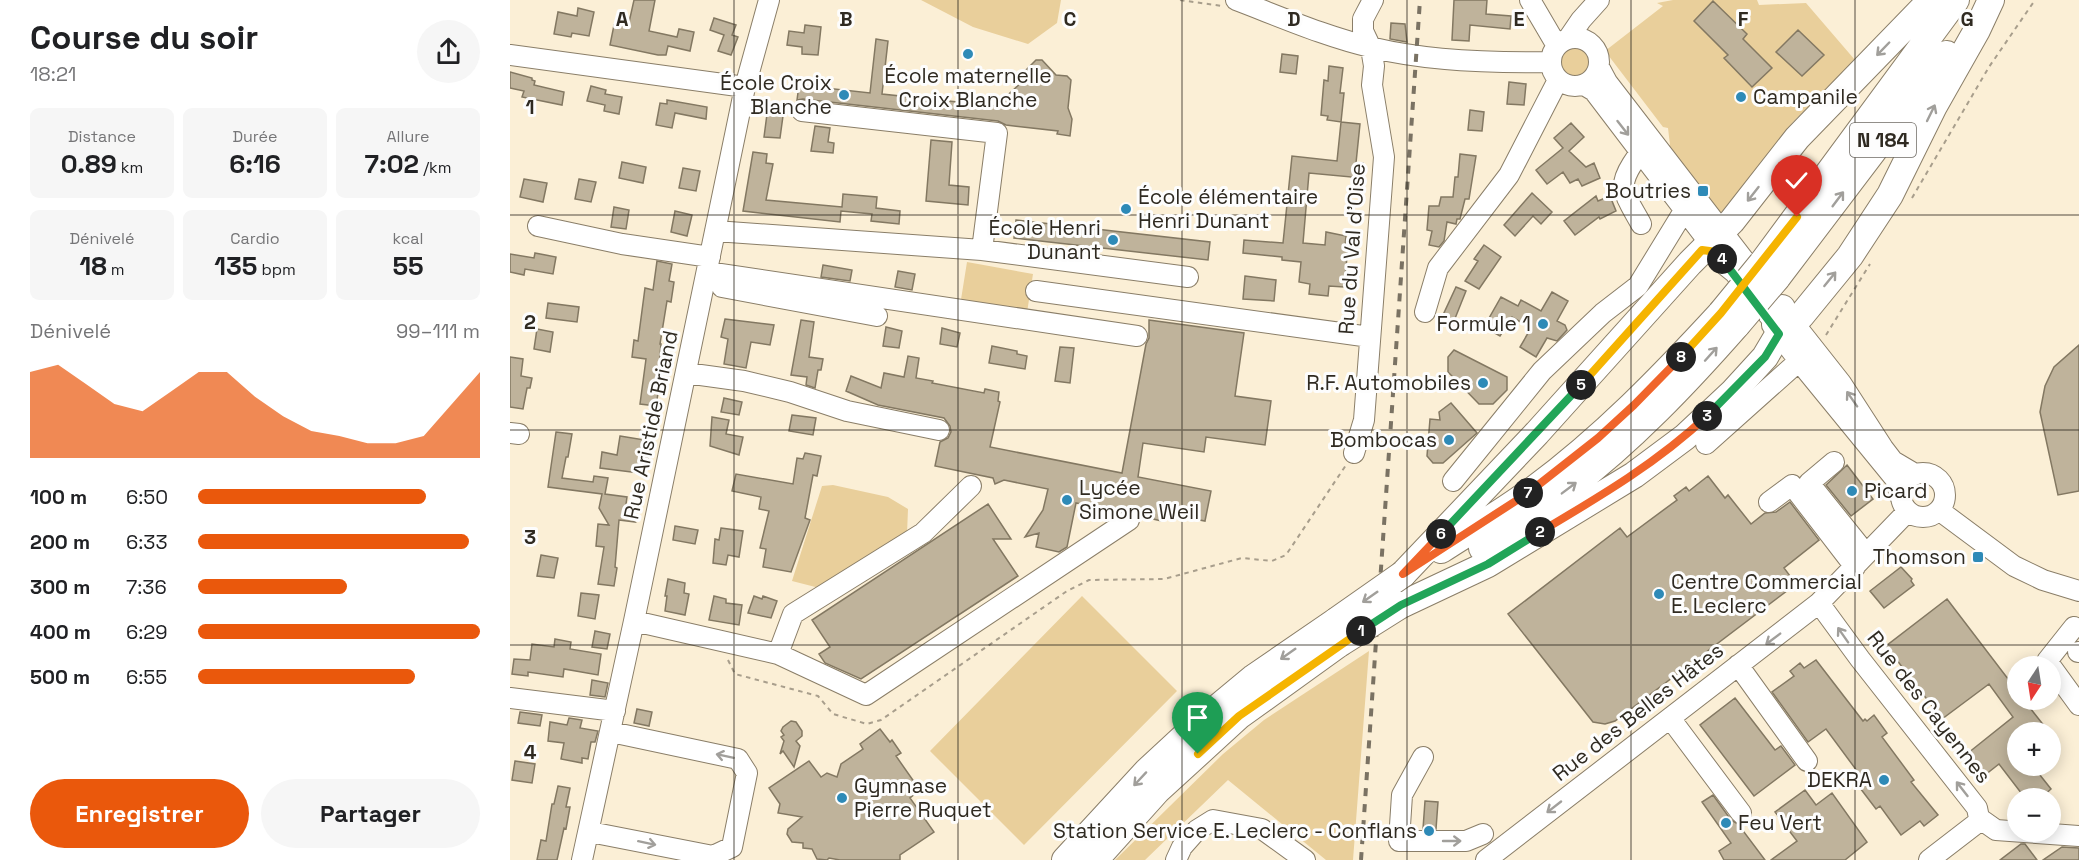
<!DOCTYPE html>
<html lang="fr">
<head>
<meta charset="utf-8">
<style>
  :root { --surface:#fff; --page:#f6f6f6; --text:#202124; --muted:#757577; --accent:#ea580c }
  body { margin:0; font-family:"Space Grotesk",sans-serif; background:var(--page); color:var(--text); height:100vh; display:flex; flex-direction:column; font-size:22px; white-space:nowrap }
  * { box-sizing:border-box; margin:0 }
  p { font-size:20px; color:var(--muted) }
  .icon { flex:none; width:33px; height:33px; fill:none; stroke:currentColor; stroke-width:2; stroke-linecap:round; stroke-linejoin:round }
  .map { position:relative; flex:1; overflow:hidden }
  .details { display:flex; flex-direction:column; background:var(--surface); width:510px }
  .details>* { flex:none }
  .needle { width:39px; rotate:192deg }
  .fabs { position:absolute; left:1497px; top:656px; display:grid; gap:12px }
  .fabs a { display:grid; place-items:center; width:54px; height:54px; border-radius:50%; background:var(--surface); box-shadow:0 3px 15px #0003; font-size:30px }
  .pin { position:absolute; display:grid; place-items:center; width:51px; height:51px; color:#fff; margin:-62px -26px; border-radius:50% 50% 50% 0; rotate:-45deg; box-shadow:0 0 6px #0007 }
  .pin .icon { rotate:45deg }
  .km { position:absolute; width:30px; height:30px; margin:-15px; border-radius:50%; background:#222; color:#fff; font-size:16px; line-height:30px; text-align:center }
  .round { display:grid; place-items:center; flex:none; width:63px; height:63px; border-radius:32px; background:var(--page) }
  .headline { display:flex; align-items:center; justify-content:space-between; height:102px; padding:0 30px }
  h1 { font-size:33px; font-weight:700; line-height:45px }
  .stats { display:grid; grid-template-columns:repeat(3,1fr); gap:9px; height:102px; padding:6px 30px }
  .stats div { display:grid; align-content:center; border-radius:9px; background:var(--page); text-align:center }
  .stats b { font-size:26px; font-weight:700 }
  .stats small { font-size:16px; font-weight:400 }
  .stats p { font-size:16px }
  .chart { height:168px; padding:12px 30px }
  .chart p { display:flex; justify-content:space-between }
  .chart svg { width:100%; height:108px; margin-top:6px; fill:var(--accent); opacity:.7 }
  .primary-button { display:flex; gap:12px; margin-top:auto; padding:12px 30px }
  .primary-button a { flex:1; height:69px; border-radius:36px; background:var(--accent); color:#fff; font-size:24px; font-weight:700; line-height:69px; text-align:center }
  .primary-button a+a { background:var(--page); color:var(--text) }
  ul { padding:0 30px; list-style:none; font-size:20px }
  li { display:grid; grid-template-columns:96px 72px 1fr; align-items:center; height:45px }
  li i { height:15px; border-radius:8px; background:var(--accent) }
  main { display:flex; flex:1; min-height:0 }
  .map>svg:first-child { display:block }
  .green { fill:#e9cf9b }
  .building { fill:#bfb39b; stroke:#837862; stroke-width:1.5 }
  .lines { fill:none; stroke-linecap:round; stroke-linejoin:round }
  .minor-casing { stroke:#8a7e68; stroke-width:22 }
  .major-casing { stroke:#8a7e68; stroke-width:28 }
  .path { stroke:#a89e8c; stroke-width:2; stroke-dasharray:4.5 4.5; stroke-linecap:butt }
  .minor { stroke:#fff; stroke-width:20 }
  .major { stroke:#fff; stroke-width:26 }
  .rail { stroke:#7a7263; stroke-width:4; stroke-dasharray:8 8; stroke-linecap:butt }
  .major-bridge-casing { stroke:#8a7e68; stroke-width:28; stroke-linecap:butt }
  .major-bridge { stroke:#fff; stroke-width:26 }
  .oneway { stroke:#a19f9b }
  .split-1-casing { stroke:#fff; stroke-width:12 }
  .split-2-casing { stroke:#fff; stroke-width:12 }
  .split-3-casing { stroke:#fff; stroke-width:12 }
  .split-4-casing { stroke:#fff; stroke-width:12 }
  .split-5-casing { stroke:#fff; stroke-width:12 }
  .split-6-casing { stroke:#fff; stroke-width:12 }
  .split-7-casing { stroke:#fff; stroke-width:12 }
  .split-8-casing { stroke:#fff; stroke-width:12 }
  .split-9-casing { stroke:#fff; stroke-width:12 }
  .split-1 { stroke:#f5b400; stroke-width:8 }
  .split-2 { stroke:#22a559; stroke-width:8 }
  .split-3 { stroke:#f0652b; stroke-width:8 }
  .split-4 { stroke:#22a559; stroke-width:8 }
  .split-5 { stroke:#f5b400; stroke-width:8 }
  .split-6 { stroke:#22a559; stroke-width:8 }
  .split-7 { stroke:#f0652b; stroke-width:8 }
  .split-8 { stroke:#f0652b; stroke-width:8 }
  .split-9 { stroke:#f5b400; stroke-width:8 }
  .grid { fill:none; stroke:#2f2a21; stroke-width:1.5; stroke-opacity:0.55 }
  .poi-dot { fill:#2e8ab7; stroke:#fdfdfd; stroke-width:2 }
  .labels { text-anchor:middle; stroke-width:6; stroke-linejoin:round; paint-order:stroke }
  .shield { fill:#fdfdfd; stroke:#6d6963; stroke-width:1.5 }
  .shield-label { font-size:20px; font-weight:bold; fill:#2f2a21 }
  .poi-label { font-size:21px; fill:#2f2a21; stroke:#fdfdfd; text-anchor:end }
  .street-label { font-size:21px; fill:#2f2a21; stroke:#fdfdfd }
  .grid-label { font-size:20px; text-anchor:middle; font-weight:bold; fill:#2f2a21; stroke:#fdfdfd; stroke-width:6; stroke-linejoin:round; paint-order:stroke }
</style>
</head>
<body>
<main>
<section class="details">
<div class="headline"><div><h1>Course du soir</h1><p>18:21</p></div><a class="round"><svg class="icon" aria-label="share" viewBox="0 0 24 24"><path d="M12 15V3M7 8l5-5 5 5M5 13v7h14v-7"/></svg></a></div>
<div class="stats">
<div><p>Distance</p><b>0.89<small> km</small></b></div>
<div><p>Durée</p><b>6:16</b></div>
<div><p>Allure</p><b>7:02<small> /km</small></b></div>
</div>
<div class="stats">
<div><p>Dénivelé</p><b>18<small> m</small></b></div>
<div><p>Cardio</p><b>135<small> bpm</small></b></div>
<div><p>kcal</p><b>55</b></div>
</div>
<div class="chart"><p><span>Dénivelé</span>99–111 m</p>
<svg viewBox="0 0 160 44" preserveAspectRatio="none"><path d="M0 44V9L10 6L20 14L30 22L40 25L50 17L60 9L70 9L80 19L90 27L100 33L110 35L120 38L130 38L140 35L150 22L160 9V44z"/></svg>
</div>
<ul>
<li><b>100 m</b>6:50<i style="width:81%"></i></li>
<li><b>200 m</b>6:33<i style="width:96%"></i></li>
<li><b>300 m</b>7:36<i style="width:53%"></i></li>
<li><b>400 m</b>6:29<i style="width:100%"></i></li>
<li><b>500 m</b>6:55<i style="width:77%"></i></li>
</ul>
<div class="primary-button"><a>Enregistrer</a><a>Partager</a></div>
</section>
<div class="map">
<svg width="1569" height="860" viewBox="0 0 1569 860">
  <rect width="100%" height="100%" fill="#fbefd6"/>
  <path class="green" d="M411,0H551L547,23L518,44L463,27Z
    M1163,0H1247L1249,5L1296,3L1345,60L1283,122L1210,214L1158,148L1160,145L1158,128L1153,127L1095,51L1153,6L1147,3Z
    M1048 63a17 17 0 1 1 34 0a17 17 0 1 1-34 0Z
    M457,262L523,274L516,319L449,312Z
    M323,485L378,497L398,509L397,534L321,591L282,581L312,486Z
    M572,596L667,691L514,845L420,751Z
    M859,651L843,860H816L718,780L635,860H605L713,754L754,720Z"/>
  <path class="building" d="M124,0H145L139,31L167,37L169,29L184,32L180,51L158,46L156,55H148L100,45L104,25L118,27Z
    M944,0H977L976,14L1001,16L1000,29L960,25L959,41L942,40Z
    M1203,1L1237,34L1233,39L1262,68L1242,87L1214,58L1218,55L1184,21Z
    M68,8L84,12L79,36L62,33L61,37L44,34L48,12L67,16Z
    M204,18L226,25L222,35L228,37L221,55L208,51L214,35L200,30Z
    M881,23L895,24L897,42L880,39Z
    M295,25L311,27L308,55L292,54V47L277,45L279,31L294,33Z
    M1288,30L1314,55L1292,76L1266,52Z
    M366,39L378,41L372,94L486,106L515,79V71L526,60H532L546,75L557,76L561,80L558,108L562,119L560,136L547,134L548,131L496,125L488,121L293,99L287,100L289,85L360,93Z
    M772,54L788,56L786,74L770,72Z
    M819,66L833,68L830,93H834L831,122L817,120L818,116L811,115L814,80L818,81Z
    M0,72L22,78V80L25,81L24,85L54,92L52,105L12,97L14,91L0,88Z
    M999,82L1016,84L1014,105L997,104Z
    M81,86L96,90L95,94L112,97L109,114L94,111L95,105L77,101Z
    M157,100L197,107L196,119L165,113L162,128L146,125L150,103L157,104Z
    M960,110L974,112L972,131L958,130Z
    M257,114L273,116L270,138L254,137Z
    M831,122L850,124L846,163H853L852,178L799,173L793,243L815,245L816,232L836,236L835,247H838L834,287L819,286L818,296L799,294L800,284L789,282L791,262L772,260V257L733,253L734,240L773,243L782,156L827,161Z
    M1061,123L1074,137L1059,151L1076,167L1084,163L1090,178L1072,186L1068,179L1060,183L1053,172L1037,184L1026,170L1053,148L1044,138Z
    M305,126L320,128L318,142L324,143L323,153L301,151Z
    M421,140L442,142L439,185L459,187L458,205L416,201Z
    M243,152L257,154L256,163L263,164L256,200L332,207L333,194L367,197L366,208L390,211L389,224L361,221L362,214L331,211L330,222L233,211Z
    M950,154L966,156L959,199H955L950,219H947L946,224L937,222L934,241L929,247L919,245L922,231L917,230L919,206H929L931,197H943L945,177H948Z
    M112,162L136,167L133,183L109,178Z
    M173,168L190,171L186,191L169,188Z
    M14,179L37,183L33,202L10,197Z
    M69,179L86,182L81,202L65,199Z
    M1022,193L1042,212L1031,224L1023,216L1005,236L994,225Z
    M1086,196L1088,201L1100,196L1106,211L1090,219L1089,217L1065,235L1054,221Z
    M104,207L119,210L116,229L101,227Z
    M165,211L182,215L177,236L161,232Z
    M506,220L700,242L698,260L504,238Z
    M974,245L991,257L969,289L955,281L968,261L964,259Z
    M25,253L46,257L43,274L15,269L14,275L0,272V254L24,258Z
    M147,261L162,264L159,281L164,282L161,302L157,301L150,344H151L149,367L152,368L146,406L130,404L136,359L122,357L124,340L128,341L135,288L143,290Z
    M313,265L342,270L340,281L311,277Z
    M388,271L405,274L402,290L385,287Z
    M735,276L766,280L764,301L733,299Z
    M946,287L956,291L944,321L933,315Z
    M1042,292L1058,301L1047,321L1055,325L1057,330L1047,341L1037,338L1026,357L1010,347L1021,328L1002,317L990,336L974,327L991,297L1008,306L1011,300L1031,311Z
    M38,303L69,307L67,322L36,318Z
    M215,319L264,325L260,345L241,342L236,368L214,364L218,339L211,337Z
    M291,320L304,322L299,357L313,359L311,370H308L305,388L296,385L297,377L281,375Z
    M639,320L734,333L725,396L761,401L755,445L696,437L694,452L633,443L628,477L701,491L695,521L654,513L652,521L630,516L624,509L618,508L610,512L566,503L557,547L549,552L526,547L529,533L515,537L533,510L538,489L494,480L485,484L483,478L425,466L430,442L438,438L441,432L440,426L434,418L368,405L336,391L341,376L371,388L374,373L394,377L398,356L409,358L406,378L423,381L422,383L474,393L475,389L489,392L488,401L490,402L480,447L612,473L636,344L639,338Z
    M376,327L392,331L389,348L373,346Z
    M432,328L450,333L447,347L430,344Z
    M27,329L43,332L40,352L24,349Z
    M1569,345V491L1548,495L1530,412L1535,386L1544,367Z
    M482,346L507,351V354L517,356L515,369L479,363Z
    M550,347L564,348L560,383L545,381Z
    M944,350L997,377V390L983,404H969L938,372V357Z
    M0,357L13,359L11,376L22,378L20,388H17L13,409L0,407Z
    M214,398L232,402L229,415L211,412Z
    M941,403L967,433L933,463H923L917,456L920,419L930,420L929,412Z
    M282,415L306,418L303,435L279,431Z
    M202,417L219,420L216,434L233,437L229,455L200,446Z
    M46,432L62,434L58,457H56L52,478L83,482L84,476L98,478L95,494L117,497L115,511L125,522L109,520L105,567L107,568L104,586L88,584L94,547L86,546L88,524L99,525L89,508L92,494L38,487Z
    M110,436L141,441L137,466L130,465L129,473L90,468L92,452L107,455Z
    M295,453L311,456L307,476L303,475L295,518L300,520L281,572L253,567L256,549L250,548L259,511L249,509L251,497L222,491L226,474L283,484L287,458L293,459Z
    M1337,465L1363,499L1341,516L1316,485Z
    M1198,476L1215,498L1218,495L1241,524L1255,513L1266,512L1280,502L1309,540L1274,568L1286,584L1105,721L1095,724L1083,722L998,614L1110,528L1117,537L1167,500L1164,496L1176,487L1179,491Z
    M478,504L501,539H483L508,576L351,679L315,663L309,654L320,647L302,620Z
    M165,526L188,530L185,544L163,540Z
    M211,528L233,531L229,557L218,555L216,565L203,563L205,539L209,540Z
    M31,555L48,558L44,578L27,576Z
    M1391,567L1402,579L1401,581L1404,585L1374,608L1360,591Z
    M158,579L175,583L174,593L179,594L175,615L155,611L157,596H155Z
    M71,593L89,595L85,619L68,616Z
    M204,596L216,599V603L232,605L229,625L199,620Z
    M244,596L252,599L253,596L267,601L261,618L238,613Z
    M1437,599L1508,692V699H1513L1539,732H1508V765H1522L1541,789L1531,798H1515L1489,764L1475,775L1458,753L1503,717L1479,684L1432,719L1376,646Z
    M85,631L100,634L97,649L82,647Z
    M45,639L61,642L60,649L91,654L88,675L54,669L53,677L18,672V676L2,674L4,659L20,660L22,644L44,647Z
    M1306,660L1353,721L1355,719L1357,721L1364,715L1377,733L1372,737L1404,780L1401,782L1428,815L1414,826L1410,821L1391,835L1370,806L1366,809L1344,780L1350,775L1316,729L1298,742L1262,692L1284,676L1280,671L1290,663L1294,668Z
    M82,680L98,683L95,697L80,695Z
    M1225,698L1265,750L1271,746L1285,765L1244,796L1190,725Z
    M127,709L142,712L139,726L124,723Z
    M10,712L32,715L30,726L8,723Z
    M59,718L72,720L70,728L88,731L85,742H81L78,759L72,758V763L51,759L54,743L38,741L40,722L57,725Z
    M281,721L286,722L292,731V736L286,741L290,746L284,767L273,751L270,754L274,741L271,737L274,735L271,731L273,727Z
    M370,729L380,742L382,740L391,753L386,756L407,786L403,790L406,793L400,798L424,832L390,855V860H330L319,858L317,860L307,859L302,849L293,848V843L282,842L277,834L278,829L292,817L268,813L270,804L259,788L299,761L311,777L317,773L327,777L331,764L353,749L350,744Z
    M5,761L25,764L22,783L2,780Z
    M48,786L60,788L56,807H60L56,829L54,828L47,860H27L31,840L36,841L42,804H44Z
    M1295,790L1306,805L1322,793L1357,842L1335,860H1261L1287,841L1265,812Z
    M1203,795L1221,820L1228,824L1255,860H1214L1209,851L1221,843L1192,802Z
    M915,801L928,802L926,829H913Z
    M1511,844H1515L1527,860H1490Z
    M1552,847L1569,848V860H1533Z"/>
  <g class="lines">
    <defs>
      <path id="minor" d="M726,0C771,17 816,37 864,48C918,61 985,63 1041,62
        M1020,0L1047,46
        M1041 62a24 24 0 1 1 48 0a24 24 0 1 1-48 0Z
        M1058,39L1071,20L1089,0
        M0,55L235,87
        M1089,67L1097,82L1251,282
        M1074,85L1084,91L1208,254
        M1131,224C1126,214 1116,200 1114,189C1112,174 1129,153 1139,144
        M28,226L112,244L200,257
        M205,231L472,250L487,133L292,111
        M472,250L678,277
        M197,272L627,336
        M212,287L367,316
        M526,291L860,337
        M915,312L928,268L999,175L1048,80
        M1275,312L1331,383L1373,448L1383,461L1405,474
        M1262,325L1292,365L1386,480L1390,496
        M176,373L234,381L280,392L337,411L429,430
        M0,433L9,434
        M1196,444L1289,361
        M844,453L854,420L874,157L862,85L864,66L861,48L853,31V19L863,0
        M1324,462L1299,483L1356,554
        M1391 495a22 22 0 1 1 44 0a22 22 0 1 1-44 0Z
        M943,481L1032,371L1093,313L1128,286L1180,201
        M1259,502L1282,485L1345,567
        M1430,511L1504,566L1533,580L1569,591
        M1309,603L1350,659L1467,808L1469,818L1467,823L1419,860
        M124,621L268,654L356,695L619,520
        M1564,627L1537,661L1569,705
        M1568,652H1569
        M268,654L283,614L413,533L461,486
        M1228,665L1297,761
        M0,698L105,711
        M1160,718L1231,813
        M913,757L892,795L889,841H956L973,834
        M1469,818L1486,830L1569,836
        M80,832L203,856L222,847L237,773L228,759L101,732
        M72,860L124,621L235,87L259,0
        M666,860L672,847L687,830L703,820L752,829L795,860
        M976,860L1309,603L1397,512"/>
      <path id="major" d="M1211,258L1227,271L1268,322L1283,323L1291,316L1340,256L1380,195L1424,106L1467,30L1481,0
        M1252,263L1446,0
        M1267,278L1437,54
        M972,548C1001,528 1031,510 1059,488C1121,441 1176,383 1227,325
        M931,550C962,530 994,511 1024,489C1093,438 1153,376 1211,313
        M893,574L1027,433L1180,263L1222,221L1287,138L1421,0
        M891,605L978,564L1124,475L1175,437L1223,392L1255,357L1271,330L1274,316L1272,308
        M555,860L637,771L690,722L743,678L826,621
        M585,860L647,791L729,716L829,644"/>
    </defs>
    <use href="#minor" class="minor-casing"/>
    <use href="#major" class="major-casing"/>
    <path class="path" d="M670,0L712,6
      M1402,198L1479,67L1525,0
      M1316,335L1360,264
      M218,660L225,674L308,696L323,714L357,724L371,720L557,591L579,580L654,579L732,558L762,561L776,555L836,465"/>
    <use href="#minor" class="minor"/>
    <use href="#major" class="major"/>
    <path class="rail" d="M851,860L910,0"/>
    <defs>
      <path id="major-bridge" d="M1211,313L1252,263
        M1227,325L1267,278
        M826,621L893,574
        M829,644L891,605"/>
    </defs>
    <use href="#major-bridge" class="major-bridge-casing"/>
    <use href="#major-bridge" class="major-bridge"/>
  </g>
  <defs><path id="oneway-shaft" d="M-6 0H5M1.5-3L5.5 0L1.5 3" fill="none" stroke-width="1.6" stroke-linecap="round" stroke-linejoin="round" transform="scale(1.5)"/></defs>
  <g class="oneway">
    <use href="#oneway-shaft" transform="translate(1373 49) rotate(134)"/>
    <use href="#oneway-shaft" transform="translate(1421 113) rotate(-64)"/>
    <use href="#oneway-shaft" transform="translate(1113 128) rotate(52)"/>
    <use href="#oneway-shaft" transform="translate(1243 194) rotate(128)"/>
    <use href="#oneway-shaft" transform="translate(1328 199) rotate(-53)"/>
    <use href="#oneway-shaft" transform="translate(1320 279) rotate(-51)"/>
    <use href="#oneway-shaft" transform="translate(1201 354) rotate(-48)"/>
    <use href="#oneway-shaft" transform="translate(1342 399) rotate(-125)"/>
    <use href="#oneway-shaft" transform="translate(1059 488) rotate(-37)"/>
    <use href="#oneway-shaft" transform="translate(860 597) rotate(145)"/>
    <use href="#oneway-shaft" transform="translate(1333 635) rotate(-125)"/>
    <use href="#oneway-shaft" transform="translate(1263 639) rotate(143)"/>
    <use href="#oneway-shaft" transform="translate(778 654) rotate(145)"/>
    <use href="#oneway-shaft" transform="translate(215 756) rotate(-168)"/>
    <use href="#oneway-shaft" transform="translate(630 779) rotate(133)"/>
    <use href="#oneway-shaft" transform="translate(1452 789) rotate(-128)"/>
    <use href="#oneway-shaft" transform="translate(1044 807) rotate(142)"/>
    <use href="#oneway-shaft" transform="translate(942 841)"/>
    <use href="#oneway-shaft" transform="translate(137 843) rotate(12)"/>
  </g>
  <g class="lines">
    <defs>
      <path id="split-1" d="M688,754L729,716L851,631"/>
      <path id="split-2" d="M851,631L891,605L978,564L1030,532"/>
      <path id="split-3" d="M1030,532C1089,497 1147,463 1197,416"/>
      <path id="split-4" d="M1197,416L1255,357L1269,334L1212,259"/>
      <path id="split-5" d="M1071,385L1192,250L1207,252L1212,259"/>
      <path id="split-6" d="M931,534L1071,385"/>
      <path id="split-7" d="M931,534L893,574L1018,493"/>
      <path id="split-8" d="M1018,493L1088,438L1124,405L1171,357"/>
      <path id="split-9" d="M1171,357L1211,313L1287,217"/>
    </defs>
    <use href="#split-1" class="split-1-casing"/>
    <use href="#split-2" class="split-2-casing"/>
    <use href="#split-3" class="split-3-casing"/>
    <use href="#split-4" class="split-4-casing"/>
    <use href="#split-5" class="split-5-casing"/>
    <use href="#split-6" class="split-6-casing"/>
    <use href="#split-7" class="split-7-casing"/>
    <use href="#split-8" class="split-8-casing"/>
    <use href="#split-9" class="split-9-casing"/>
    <use href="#split-1" class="split-1"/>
    <use href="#split-2" class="split-2"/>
    <use href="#split-3" class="split-3"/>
    <use href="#split-4" class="split-4"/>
    <use href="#split-5" class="split-5"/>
    <use href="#split-6" class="split-6"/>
    <use href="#split-7" class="split-7"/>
    <use href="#split-8" class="split-8"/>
    <use href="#split-9" class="split-9"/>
  </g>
  <path class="grid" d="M224,0V860M448,0V860M672,0V860M897,0V860M1121,0V860M1345,0V860M0,215H1569M0,430H1569M0,645H1569"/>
  <g class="poi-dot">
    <circle cx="458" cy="54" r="6"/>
    <circle cx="334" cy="95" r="6"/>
    <circle cx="1231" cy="97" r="6"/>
    <rect x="1187" y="185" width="12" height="12" rx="3"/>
    <circle cx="616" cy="209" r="6"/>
    <circle cx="603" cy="240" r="6"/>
    <circle cx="1033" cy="324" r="6"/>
    <circle cx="973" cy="383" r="6"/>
    <circle cx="939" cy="440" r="6"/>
    <circle cx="1342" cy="491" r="6"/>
    <circle cx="557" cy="500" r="6"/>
    <rect x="1462" y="551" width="12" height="12" rx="3"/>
    <circle cx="1149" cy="594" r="6"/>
    <circle cx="1374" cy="780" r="6"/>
    <circle cx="332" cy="798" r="6"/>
    <circle cx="1216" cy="823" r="6"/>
    <circle cx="919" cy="831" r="6"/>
  </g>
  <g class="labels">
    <rect class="shield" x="1340" y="123" width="66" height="34" rx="4.5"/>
    <g class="shield-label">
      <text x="1373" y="147">N 184</text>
    </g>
    <g class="poi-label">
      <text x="458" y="83" text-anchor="middle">École maternelle<tspan x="458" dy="24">Croix Blanche</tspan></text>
      <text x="322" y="90">École Croix<tspan x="322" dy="24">Blanche</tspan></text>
      <text x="1243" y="104" text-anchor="start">Campanile</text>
      <text x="1181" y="198">Boutries</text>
      <text x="628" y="204" text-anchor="start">École élémentaire<tspan x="628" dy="24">Henri Dunant</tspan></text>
      <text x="591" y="235">École Henri<tspan x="591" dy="24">Dunant</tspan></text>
      <text x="1021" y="331">Formule 1</text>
      <text x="961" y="390">R.F. Automobiles</text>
      <text x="927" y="447">Bombocas</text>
      <text x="569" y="495" text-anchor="start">Lycée<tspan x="569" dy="24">Simone Weil</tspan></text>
      <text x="1354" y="498" text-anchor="start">Picard</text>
      <text x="1456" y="564">Thomson</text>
      <text x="1161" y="589" text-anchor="start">Centre Commercial<tspan x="1161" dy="24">E. Leclerc</tspan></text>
      <text x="1362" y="787">DEKRA</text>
      <text x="344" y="793" text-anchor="start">Gymnase<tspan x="344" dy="24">Pierre Ruquet</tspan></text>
      <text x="1228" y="830" text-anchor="start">Feu Vert</text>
      <text x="907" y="838">Station Service E. Leclerc - Conflans</text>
    </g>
    <g class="street-label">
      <text transform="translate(842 249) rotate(-86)" y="7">Rue du Val d'Oise</text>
      <text transform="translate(141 425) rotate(-78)" y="7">Rue Aristide Briand</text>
      <text transform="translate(1419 707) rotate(52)" y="7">Rue des Cayennes</text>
      <text transform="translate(1128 712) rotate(-38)" y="7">Rue des Belles Hâtes</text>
    </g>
  </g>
  <g class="grid-label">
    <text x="112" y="26">A</text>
    <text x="336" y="26">B</text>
    <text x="560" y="26">C</text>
    <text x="784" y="26">D</text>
    <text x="1009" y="26">E</text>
    <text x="1233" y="26">F</text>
    <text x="1457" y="26">G</text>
    <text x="20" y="114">1</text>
    <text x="20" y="329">2</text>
    <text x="20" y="544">3</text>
    <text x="20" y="759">4</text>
  </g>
</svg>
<div class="fabs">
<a><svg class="needle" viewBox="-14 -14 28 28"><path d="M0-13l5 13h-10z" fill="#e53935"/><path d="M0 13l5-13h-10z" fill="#757577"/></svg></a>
<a>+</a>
<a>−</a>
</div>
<div class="pin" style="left:688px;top:754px;background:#1e9e55"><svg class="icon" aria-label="arrive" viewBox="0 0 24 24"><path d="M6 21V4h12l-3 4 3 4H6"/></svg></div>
<div class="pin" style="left:1287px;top:217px;background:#d93025"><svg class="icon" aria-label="check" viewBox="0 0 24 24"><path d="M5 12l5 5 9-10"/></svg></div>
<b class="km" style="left:851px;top:631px">1</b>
<b class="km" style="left:1030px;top:532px">2</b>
<b class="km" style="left:1197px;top:416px">3</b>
<b class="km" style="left:1212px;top:259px">4</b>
<b class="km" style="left:1071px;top:385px">5</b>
<b class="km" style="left:931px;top:534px">6</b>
<b class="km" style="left:1018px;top:493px">7</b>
<b class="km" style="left:1171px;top:357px">8</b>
</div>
</main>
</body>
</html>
